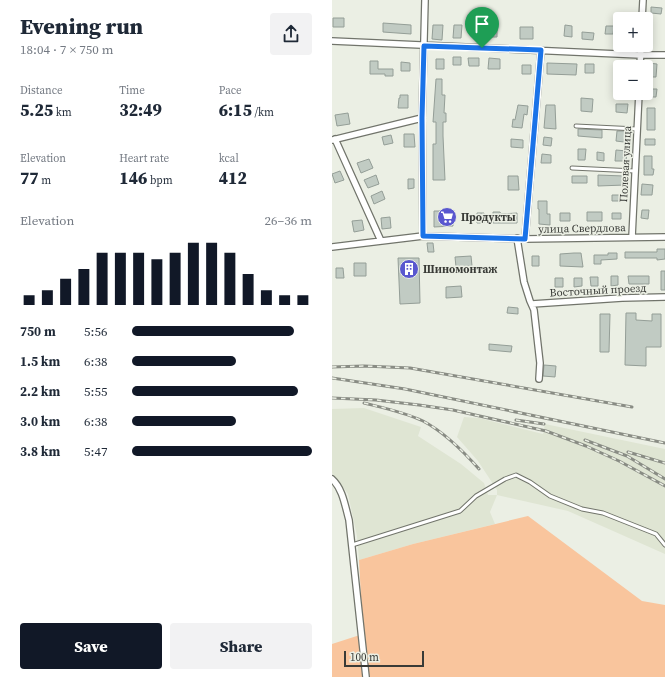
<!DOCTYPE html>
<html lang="en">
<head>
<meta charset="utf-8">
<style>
  :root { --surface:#fff; --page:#f2f2f3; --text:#1f2937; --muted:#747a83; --accent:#111827 }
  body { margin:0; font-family:"Source Serif 4",serif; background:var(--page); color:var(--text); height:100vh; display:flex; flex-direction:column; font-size:15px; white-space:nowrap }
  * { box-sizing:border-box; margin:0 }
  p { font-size:13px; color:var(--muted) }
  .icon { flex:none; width:22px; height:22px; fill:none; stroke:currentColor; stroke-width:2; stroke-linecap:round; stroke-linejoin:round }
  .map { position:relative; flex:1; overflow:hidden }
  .drawer { display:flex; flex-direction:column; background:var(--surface); width:332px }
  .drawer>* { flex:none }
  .tools { position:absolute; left:281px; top:12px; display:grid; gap:8px }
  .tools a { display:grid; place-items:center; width:40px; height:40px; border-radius:4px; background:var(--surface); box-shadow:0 2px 10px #0003; font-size:20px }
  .scale { position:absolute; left:12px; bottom:10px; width:80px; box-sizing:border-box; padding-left:4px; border:2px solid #393b37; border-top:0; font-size:11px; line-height:14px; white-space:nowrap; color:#393b37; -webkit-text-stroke:3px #ebefe4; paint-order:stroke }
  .pin { position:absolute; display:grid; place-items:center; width:34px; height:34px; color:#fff; margin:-41px -17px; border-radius:50% 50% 50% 0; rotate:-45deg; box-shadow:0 0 4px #0007 }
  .pin .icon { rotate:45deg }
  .round { display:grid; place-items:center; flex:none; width:42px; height:42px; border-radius:4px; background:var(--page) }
  .summary { display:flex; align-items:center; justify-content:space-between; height:68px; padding:0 20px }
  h1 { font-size:22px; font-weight:800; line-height:30px }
  .stats { display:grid; grid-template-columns:repeat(3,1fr); gap:6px; height:68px; padding:4px 20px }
  .stats div { display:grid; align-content:center }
  .stats b { font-size:17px; font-weight:800 }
  .stats small { font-size:11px; font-weight:400 }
  .stats p { font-size:11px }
  .chart { height:112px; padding:8px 20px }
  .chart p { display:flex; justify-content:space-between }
  .chart svg { width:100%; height:72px; margin-top:4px; stroke:var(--accent); stroke-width:6 }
  .action { display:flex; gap:8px; margin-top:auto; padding:8px 20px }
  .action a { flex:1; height:46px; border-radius:4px; background:var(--accent); color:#fff; font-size:16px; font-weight:800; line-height:46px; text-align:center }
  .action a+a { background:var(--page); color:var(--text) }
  ul { padding:0 20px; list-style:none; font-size:13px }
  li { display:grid; grid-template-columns:64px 48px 1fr; align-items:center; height:30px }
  li i { height:10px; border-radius:5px; background:var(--accent) }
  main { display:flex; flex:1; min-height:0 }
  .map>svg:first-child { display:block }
  .built { fill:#dfe5d3 }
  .green { fill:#f9c59d }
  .building { fill:#c1cbc3; stroke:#949e97 }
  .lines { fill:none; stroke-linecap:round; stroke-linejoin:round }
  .service-casing { stroke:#71746b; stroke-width:5 }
  .minor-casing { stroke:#71746b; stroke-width:8 }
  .service { stroke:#fff; stroke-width:3 }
  .minor { stroke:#fff; stroke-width:5.5 }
  .rail-casing { stroke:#898c84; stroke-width:3 }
  .rail { stroke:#ebefe4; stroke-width:1.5; stroke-dasharray:4.5; stroke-linecap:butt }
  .route-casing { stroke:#fff; stroke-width:8 }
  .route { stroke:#1a73e8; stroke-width:5 }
  .labels { text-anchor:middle; stroke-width:3; stroke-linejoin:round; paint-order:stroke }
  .street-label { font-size:11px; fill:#393b37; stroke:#ebefe4 }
  .poi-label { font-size:11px; font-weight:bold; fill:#393b37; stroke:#ebefe4; text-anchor:start }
</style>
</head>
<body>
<main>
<section class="drawer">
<div class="summary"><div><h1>Evening run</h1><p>18:04 · 7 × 750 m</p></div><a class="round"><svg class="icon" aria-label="share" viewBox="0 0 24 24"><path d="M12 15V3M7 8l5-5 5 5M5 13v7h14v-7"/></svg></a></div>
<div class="stats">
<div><p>Distance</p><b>5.25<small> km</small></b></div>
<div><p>Time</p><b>32:49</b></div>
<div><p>Pace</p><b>6:15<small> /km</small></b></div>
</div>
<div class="stats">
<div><p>Elevation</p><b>77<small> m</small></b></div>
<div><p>Heart rate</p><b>146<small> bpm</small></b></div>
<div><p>kcal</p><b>412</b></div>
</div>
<div class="chart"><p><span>Elevation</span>26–36 m</p>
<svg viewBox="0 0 160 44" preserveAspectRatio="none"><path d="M5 44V38M15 44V35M25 44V28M35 44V22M45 44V12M55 44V12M65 44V12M75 44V16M85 44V12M95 44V6M105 44V6M115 44V12M125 44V25M135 44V35M145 44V38M155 44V38"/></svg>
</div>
<ul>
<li><b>750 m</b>5:56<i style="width:90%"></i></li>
<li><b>1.5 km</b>6:38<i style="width:58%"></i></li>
<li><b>2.2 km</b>5:55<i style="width:92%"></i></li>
<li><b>3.0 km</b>6:38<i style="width:58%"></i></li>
<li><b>3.8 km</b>5:47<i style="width:100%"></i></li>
</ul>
<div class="action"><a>Save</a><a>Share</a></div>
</section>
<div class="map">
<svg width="333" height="677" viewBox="0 0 333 677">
  <rect width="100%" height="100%" fill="#ebefe4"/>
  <path class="built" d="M32,408L89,427L86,436L129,464L152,483L156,495H165V490L146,461L125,437L132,417L147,418L211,434L213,424L333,449V554L236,511L165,495L158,512L163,524L81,544L27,560L25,536L16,494L0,473V409Z"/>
  <path class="green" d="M196,516L310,601L333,605V677H0V644L31,634L27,560L81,544Z"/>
  <path class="building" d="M319,7L330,8L329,14L319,13Z
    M1,18H12V27H1Z
    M51,23L79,25V34L51,32Z
    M101,25H111L110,40L100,39Z
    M122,25H130L129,38H121Z
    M233,25L240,26V37L232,36Z
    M274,26H282L281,34H273Z
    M156,27H165V37H156Z
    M188,27H201V39H188Z
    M250,32L262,33L261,40L250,39Z
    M121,57H129V65H121Z
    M136,58H147V66H137Z
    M157,58L168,59V69H156Z
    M104,59H112V69H104Z
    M38,61H46V69H61V76H53V74H38Z
    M69,62L78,63V71H69Z
    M215,63L245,64L244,75L215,74Z
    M316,63L325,64L324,77H315Z
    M253,64H262V73H253Z
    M190,65H199V74H190Z
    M283,65L288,66V75L282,74Z
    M104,79H110V95H113L112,113H114V122H111V136L113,180H101V144H104V122H101Z
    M282,84H288V95H282Z
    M315,89H325L324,97H315Z
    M68,95H76V108H66L67,98H68Z
    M249,98L261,99L260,112L249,111Z
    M284,104H296L295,113L284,112Z
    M186,105L196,106L195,115L192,114L190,128L180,127L181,119L183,120Z
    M214,105H223L224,129L212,128Z
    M315,108H323V130H315Z
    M16,113L18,124L5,126L3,115Z
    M246,129L270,130V138L246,136Z
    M285,131H293L292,142L284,141Z
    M72,134H82L83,147H72Z
    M59,135L61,143L52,145L50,137Z
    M212,137L220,138L219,146L211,145Z
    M179,139L191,140V148L179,147Z
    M313,139H323V145H313Z
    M246,149H254L253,160H246Z
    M284,150L295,151L294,161H283Z
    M265,152L272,153V161L265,160Z
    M210,154L219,155V163H209Z
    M312,156H320V169H322L321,175H312Z
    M37,159L41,168L29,173L25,163Z
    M8,171L12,180L3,183L0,174Z
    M44,175L47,184L36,188L32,180Z
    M266,175L292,176L293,185L266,186Z
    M176,176H186L187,190H176Z
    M240,176H255V183H240Z
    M76,179H82V188L76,189Z
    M310,184L321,185L320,195H309Z
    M50,191L53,199L42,204L39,196Z
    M280,195H289V201H280Z
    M206,201H215V214H218V225L207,224V209H206Z
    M310,210H317L316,219L309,218Z
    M102,211H120L121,226L102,227Z
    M161,212H168L169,214L185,213V223H161Z
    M255,212H270V221H255Z
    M145,213H152V223H145Z
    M228,213H238V221H228Z
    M280,213H289V219H280Z
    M58,217L59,228L50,229L49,218Z
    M30,220L32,230L22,232L20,221Z
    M95,243H101L102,252H96Z
    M325,249H333V259L325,260V258H293V252H325Z
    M242,253H249L251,267L228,266V254Z
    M276,253H285V259L269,260V264H262V255H276Z
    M139,256L140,266L124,267L123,257Z
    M200,256H207V266H200Z
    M66,258H87L88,303L68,304Z
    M22,263H34V276H22Z
    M4,268H11L12,278H4Z
    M329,271H333V290H329Z
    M279,276H286V285L279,286Z
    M296,276H317V284H297Z
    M258,277H266V286H259Z
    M223,278H231V287H223Z
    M242,278H250V286L242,287Z
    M129,286L130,297L114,298V287Z
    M176,307L186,308V314L175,313Z
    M294,313H304V320L320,321V314H329V347H314V366L293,365Z
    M268,314H278L277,352H268Z
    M157,344L180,346L179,352L157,350Z
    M212,365L224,366L223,377L211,376Z"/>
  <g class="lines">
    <defs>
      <path id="service" d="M244,126L305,129
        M240,168L303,171
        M20,545L128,511L144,496L173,479L184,475L198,482L218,496L250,509L271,513L324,534L333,545"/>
      <path id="minor" d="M310,19L311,0
        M0,41L308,55H333
        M308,67L309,45
        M3,139L49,241
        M0,140L90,118
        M91,236L90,118L93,0
        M300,237L307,93
        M185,238L192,282L198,301L202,310L208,363L207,379
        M193,239L209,50
        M0,247L91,236L193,239L333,237
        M200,304L290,298L333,297
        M0,479C11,489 13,506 17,520L34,677"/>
    </defs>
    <use href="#service" class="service-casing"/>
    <use href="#minor" class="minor-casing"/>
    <use href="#service" class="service"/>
    <use href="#minor" class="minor"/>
    <defs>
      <path id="rail" d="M0,367L32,366L78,368L300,407
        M0,378L73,389L333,443
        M0,398L44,400L87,405L121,410L214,431L254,446L287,461L333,486
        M32,403C52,408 72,412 91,421C112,432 131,451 147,469
        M184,420L212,424
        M253,440L295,456L333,479
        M296,452L333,463"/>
    </defs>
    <use href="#rail" class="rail-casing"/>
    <use href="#rail" class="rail"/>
  </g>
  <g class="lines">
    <defs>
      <path id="route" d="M92,46L209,50L193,239L91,236L90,118Z"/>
    </defs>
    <use href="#route" class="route-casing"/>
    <use href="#route" class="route"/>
  </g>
  <defs>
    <symbol id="supermarket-disc" viewBox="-11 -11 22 22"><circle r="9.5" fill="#5957cf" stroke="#ebefe4"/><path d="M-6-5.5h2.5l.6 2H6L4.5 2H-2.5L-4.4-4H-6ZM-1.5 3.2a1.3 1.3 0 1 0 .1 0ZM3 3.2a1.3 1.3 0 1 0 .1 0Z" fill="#fff"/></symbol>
    <symbol id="building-disc" viewBox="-11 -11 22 22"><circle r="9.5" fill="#5957cf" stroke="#ebefe4"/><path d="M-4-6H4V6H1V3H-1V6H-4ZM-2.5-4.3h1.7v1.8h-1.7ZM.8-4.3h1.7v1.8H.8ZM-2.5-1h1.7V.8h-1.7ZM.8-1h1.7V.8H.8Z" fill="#fff"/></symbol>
  </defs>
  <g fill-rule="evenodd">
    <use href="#supermarket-disc" x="104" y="206" width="22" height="22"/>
    <use href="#building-disc" x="66" y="258" width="22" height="22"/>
  </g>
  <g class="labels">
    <g class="street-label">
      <text transform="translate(293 164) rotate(-87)" y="4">Полевая улица</text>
      <text transform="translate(250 228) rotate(-1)" y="4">улица Свердлова</text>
      <text transform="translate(266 290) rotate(-3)" y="4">Восточный проезд</text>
    </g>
    <g class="poi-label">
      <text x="129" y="221">Продукты</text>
      <text x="91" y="273">Шиномонтаж</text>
    </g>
  </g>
</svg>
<div class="tools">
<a>+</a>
<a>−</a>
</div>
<div class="scale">100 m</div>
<div class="pin" style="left:150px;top:48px;background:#1e9e55"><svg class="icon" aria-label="arrive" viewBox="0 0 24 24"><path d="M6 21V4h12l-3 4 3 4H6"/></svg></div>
</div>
</main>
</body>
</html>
